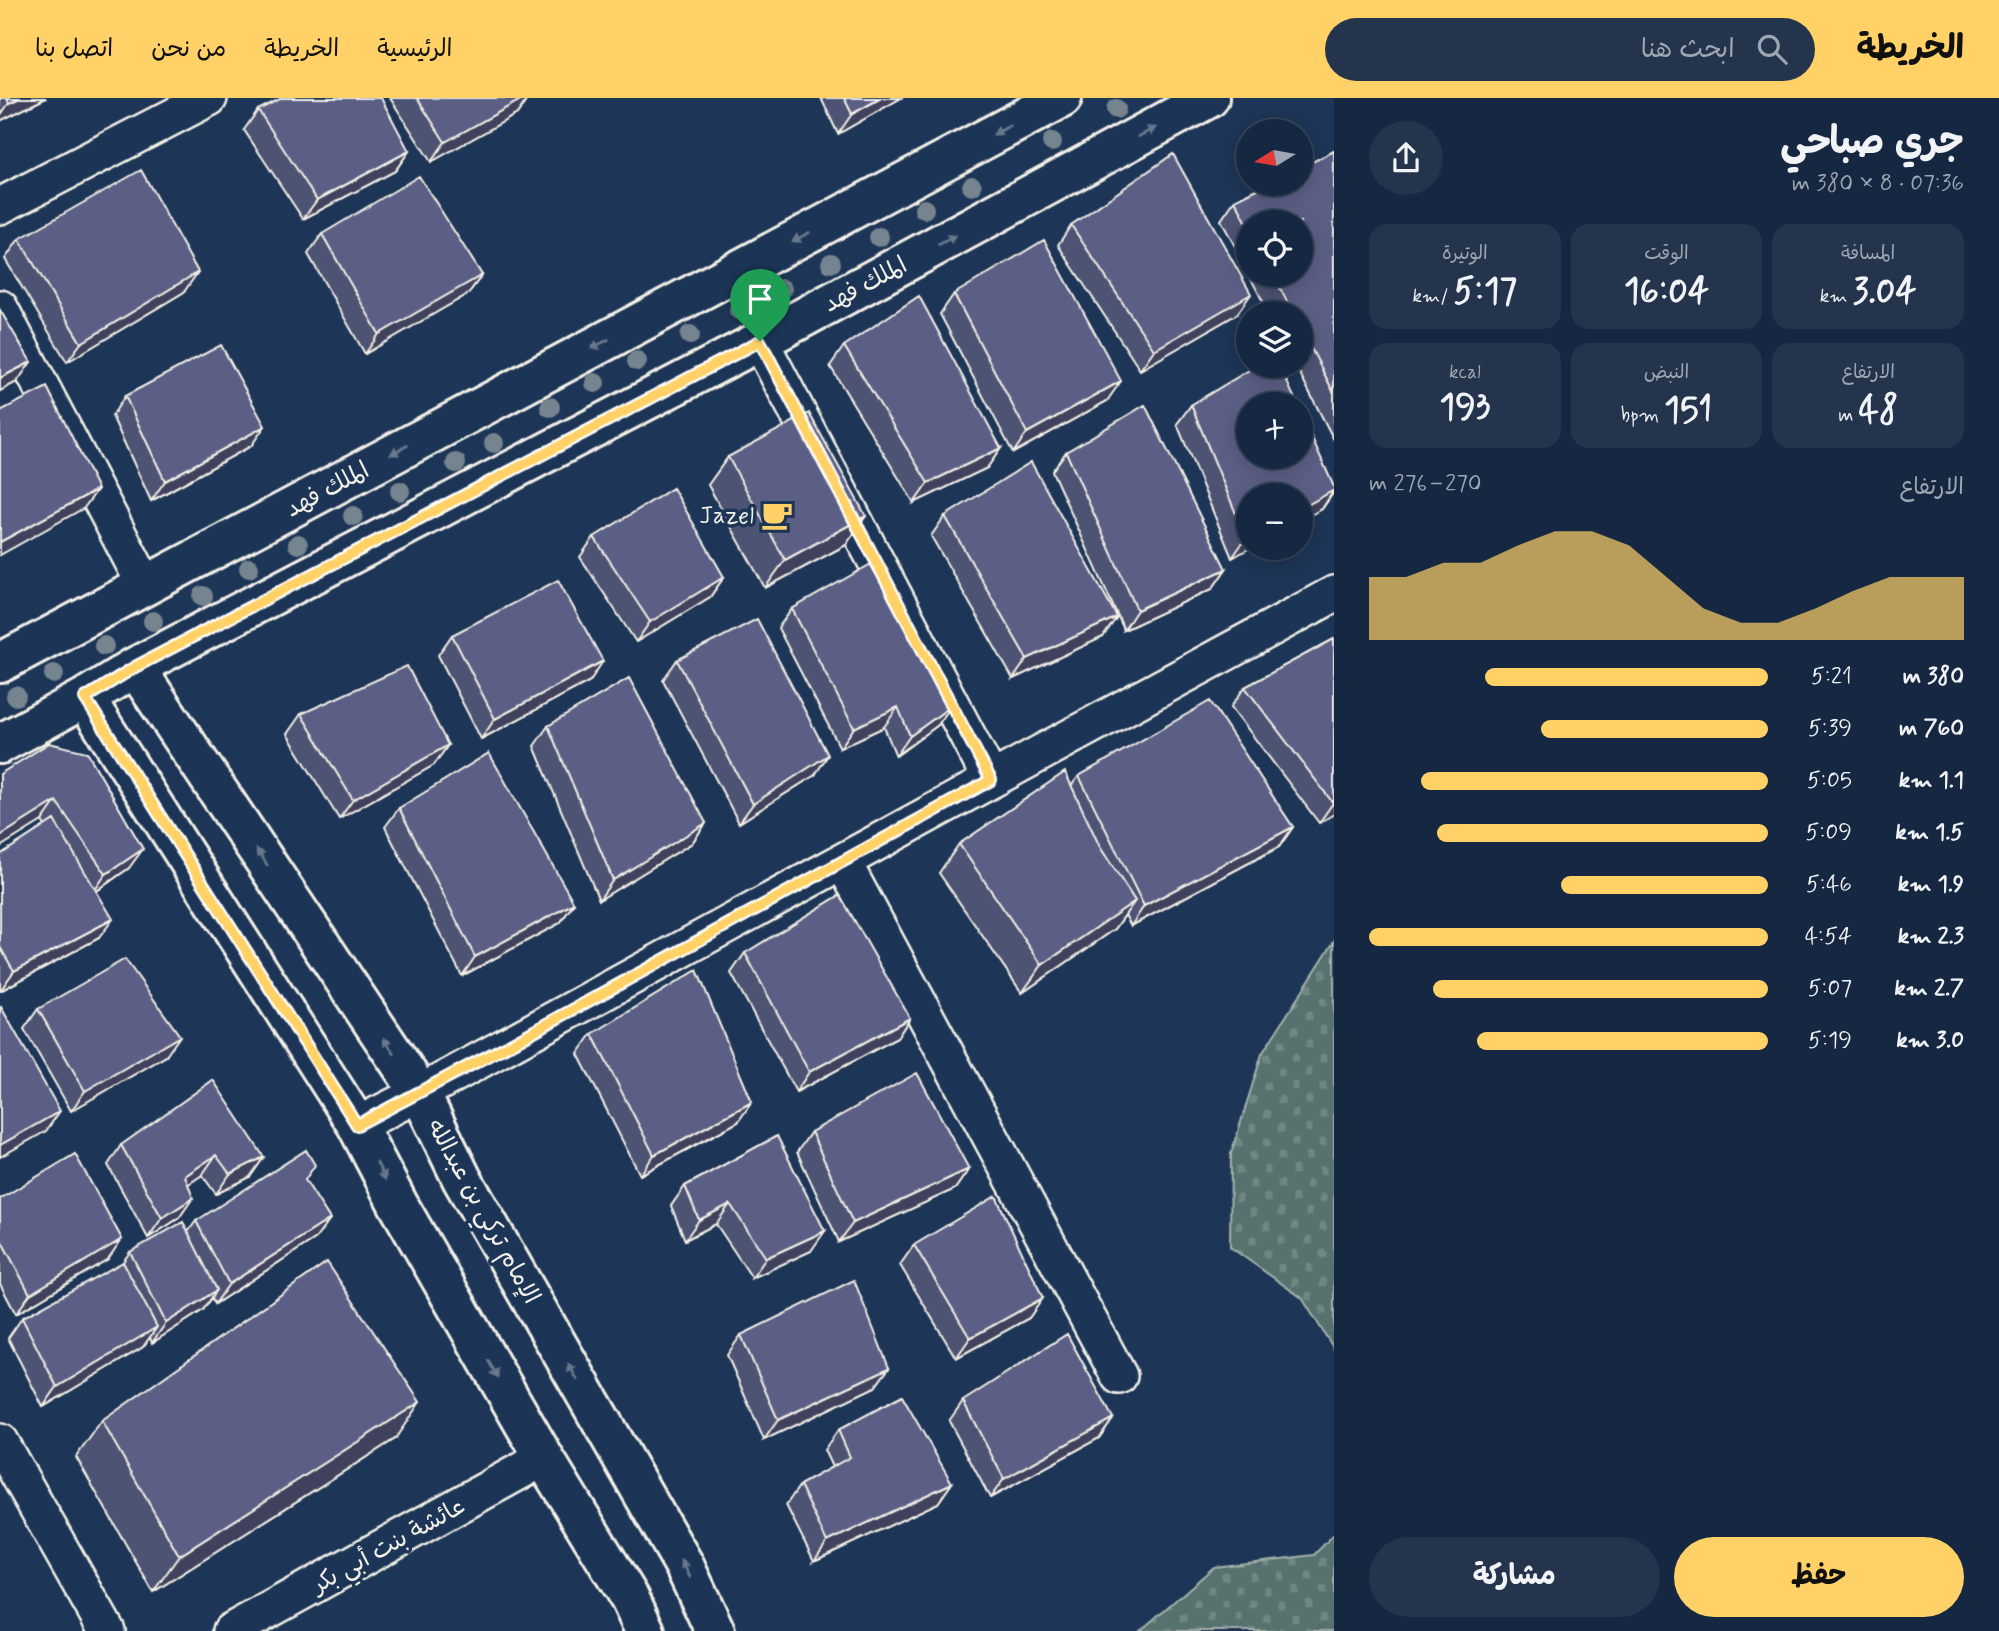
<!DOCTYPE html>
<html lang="ar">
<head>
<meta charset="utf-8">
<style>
  :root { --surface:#162841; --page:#23344c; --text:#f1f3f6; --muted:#9ea6b1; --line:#35445a; --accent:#ffd166 }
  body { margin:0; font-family:Mynerve,"Playpen Sans Arabic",sans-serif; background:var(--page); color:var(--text); direction:rtl; height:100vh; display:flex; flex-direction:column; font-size:26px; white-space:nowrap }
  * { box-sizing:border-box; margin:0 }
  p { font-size:23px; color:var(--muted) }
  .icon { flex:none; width:38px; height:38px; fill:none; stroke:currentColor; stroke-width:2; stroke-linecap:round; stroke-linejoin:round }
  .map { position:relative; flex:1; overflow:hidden; direction:ltr }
  .drawer { display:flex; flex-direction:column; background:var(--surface); width:665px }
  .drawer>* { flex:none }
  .needle { width:46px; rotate:259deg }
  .controls { position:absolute; left:1236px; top:21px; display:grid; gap:14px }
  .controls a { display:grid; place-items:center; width:77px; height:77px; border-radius:50%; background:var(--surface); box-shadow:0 4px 18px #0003,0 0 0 2px var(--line); font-size:35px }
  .pin { position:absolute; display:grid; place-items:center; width:60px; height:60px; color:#fff; margin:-72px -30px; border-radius:50% 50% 50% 0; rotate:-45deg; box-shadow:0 0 7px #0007 }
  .pin .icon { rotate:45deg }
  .round { display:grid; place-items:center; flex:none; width:74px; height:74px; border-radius:37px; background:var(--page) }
  .head { display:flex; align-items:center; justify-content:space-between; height:119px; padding:0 35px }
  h1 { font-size:38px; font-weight:700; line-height:52px }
  .metrics { display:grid; grid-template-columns:repeat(3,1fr); gap:10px; height:119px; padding:7px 35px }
  .metrics div { display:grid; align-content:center; border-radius:18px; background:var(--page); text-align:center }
  .metrics b { font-size:35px; font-weight:700 }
  .metrics small { font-size:19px; font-weight:400 }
  .metrics p { font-size:19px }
  .chart { height:196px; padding:14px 35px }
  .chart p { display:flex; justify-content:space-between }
  .chart svg { width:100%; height:126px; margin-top:7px; fill:var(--accent); opacity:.7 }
  .primary-button { display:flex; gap:14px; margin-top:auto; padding:14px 35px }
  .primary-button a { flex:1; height:80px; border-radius:42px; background:var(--accent); color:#111; font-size:28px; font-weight:700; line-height:80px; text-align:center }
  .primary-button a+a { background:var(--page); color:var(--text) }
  ul { padding:0 35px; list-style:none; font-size:23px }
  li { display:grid; grid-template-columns:112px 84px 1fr; align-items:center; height:52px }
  li i { height:18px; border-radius:9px; background:var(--accent) }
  header { display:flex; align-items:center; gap:42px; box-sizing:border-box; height:98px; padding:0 35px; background:var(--accent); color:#111 }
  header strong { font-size:33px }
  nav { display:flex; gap:38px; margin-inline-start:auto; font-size:24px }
  .search { width:490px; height:63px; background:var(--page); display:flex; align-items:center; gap:18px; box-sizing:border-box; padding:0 24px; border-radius:38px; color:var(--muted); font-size:26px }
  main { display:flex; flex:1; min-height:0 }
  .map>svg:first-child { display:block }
  .cemetery { fill:url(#cemetery-stones); stroke:#a5b1ab; stroke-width:2 }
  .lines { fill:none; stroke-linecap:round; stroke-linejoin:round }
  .minor-casing { stroke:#f4f1e8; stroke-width:40 }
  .tertiary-casing { stroke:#f4f1e8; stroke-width:44 }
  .minor { stroke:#1d3557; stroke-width:35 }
  .tertiary { stroke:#1d3557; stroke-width:38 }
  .tree { fill:#75848f }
  .wall { fill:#4e5272; stroke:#f4f1e8; stroke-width:2 }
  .shaded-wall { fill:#40425d; stroke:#f4f1e8; stroke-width:2 }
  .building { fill:#5b5f85; stroke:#f4f1e8; stroke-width:2 }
  .oneway { fill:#68778a }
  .route-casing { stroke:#fff; stroke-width:14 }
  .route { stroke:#ffd166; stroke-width:9 }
  .labels { text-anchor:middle; stroke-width:7; stroke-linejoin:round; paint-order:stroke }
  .street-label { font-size:24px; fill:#f4f1e8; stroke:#1d3557 }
  .poi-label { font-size:24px; fill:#f4f1e8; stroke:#1d3557; text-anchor:end }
</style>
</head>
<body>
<header>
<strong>الخريطة</strong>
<div class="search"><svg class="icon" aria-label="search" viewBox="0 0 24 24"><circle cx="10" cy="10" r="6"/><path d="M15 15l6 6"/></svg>ابحث هنا</div>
<nav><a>الرئيسية</a><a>الخريطة</a><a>من نحن</a><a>اتصل بنا</a></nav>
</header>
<main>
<section class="drawer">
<div class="head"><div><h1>جري صباحي</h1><p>07:36 · 8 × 380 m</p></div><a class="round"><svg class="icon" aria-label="share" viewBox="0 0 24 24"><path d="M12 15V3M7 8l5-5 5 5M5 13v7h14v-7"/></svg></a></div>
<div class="metrics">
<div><p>المسافة</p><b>3.04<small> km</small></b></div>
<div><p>الوقت</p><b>16:04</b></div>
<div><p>الوتيرة</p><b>5:17<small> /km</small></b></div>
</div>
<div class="metrics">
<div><p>الارتفاع</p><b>48<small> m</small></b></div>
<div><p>النبض</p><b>151<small> bpm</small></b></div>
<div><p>kcal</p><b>193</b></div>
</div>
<div class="chart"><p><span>الارتفاع</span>270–276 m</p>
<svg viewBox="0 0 160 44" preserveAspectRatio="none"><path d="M0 44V22L10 22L20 17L30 17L40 11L50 6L60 6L70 11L80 22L90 33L100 38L110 38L120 33L130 27L140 22L150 22L160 22V44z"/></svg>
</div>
<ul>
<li><b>380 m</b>5:21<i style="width:71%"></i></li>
<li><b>760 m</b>5:39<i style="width:57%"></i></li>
<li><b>1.1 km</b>5:05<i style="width:87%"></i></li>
<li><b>1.5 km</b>5:09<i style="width:83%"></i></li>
<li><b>1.9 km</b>5:46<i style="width:52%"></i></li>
<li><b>2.3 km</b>4:54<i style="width:100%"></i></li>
<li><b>2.7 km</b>5:07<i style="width:84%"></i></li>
<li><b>3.0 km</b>5:19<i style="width:73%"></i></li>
</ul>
<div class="primary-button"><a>حفظ</a><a>مشاركة</a></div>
</section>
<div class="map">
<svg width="1334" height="1533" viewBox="0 0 1334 1533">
  <defs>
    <pattern id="cemetery-stones" width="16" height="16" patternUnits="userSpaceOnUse" patternTransform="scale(1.75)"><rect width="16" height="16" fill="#56716e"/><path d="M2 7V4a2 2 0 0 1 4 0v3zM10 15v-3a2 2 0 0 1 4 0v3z" fill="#6f8683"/></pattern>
  </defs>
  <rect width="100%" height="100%" fill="#1d3557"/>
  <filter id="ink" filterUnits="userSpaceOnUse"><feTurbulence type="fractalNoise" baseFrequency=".0143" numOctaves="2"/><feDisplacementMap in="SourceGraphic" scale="14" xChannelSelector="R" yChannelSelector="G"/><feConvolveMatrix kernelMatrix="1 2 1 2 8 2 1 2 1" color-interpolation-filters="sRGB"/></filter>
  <g filter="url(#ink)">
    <path class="cemetery" d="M1334,843V1251L1302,1200L1230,1149L1231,1056L1262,956Z
      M1334,1436V1533H1140L1214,1469L1314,1457Z"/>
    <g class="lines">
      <defs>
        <path id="minor" d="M0,108L209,0
          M0,210L145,487
          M760,243L991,682
          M843,764L1119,1278
          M357,1027L420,995L991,682L1334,496
          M0,1344L107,1533
          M231,1533L544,1360"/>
        <path id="tertiary" d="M0,565L1062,0
          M135,569L420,995L462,1081L684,1467L715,1533
          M85,600L357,1027L398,1106L544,1360L630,1501L645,1533
          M0,646L85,600L135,569L760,243L1209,0"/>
      </defs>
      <use href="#minor" class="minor-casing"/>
      <use href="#tertiary" class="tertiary-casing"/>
      <use href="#minor" class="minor"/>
      <use href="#tertiary" class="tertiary"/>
    </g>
    <g class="tree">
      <circle cx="1116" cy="11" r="10"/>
      <circle cx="1052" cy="44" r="10"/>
      <circle cx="972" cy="88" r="10"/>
      <circle cx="924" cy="111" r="10"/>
      <circle cx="879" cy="139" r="10"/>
      <circle cx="831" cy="165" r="10"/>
      <circle cx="782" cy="191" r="10"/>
      <circle cx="739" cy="212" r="10"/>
      <circle cx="690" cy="237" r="10"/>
      <circle cx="637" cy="263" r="10"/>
      <circle cx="595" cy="285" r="10"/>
      <circle cx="550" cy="309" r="10"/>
      <circle cx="494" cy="345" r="10"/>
      <circle cx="456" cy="365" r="10"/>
      <circle cx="400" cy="393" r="10"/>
      <circle cx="353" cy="418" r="10"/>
      <circle cx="298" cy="446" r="10"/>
      <circle cx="249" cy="470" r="10"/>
      <circle cx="203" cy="498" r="10"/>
      <circle cx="153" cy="523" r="10"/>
      <circle cx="104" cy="548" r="10"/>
      <circle cx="54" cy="576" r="10"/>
      <circle cx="16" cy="598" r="10"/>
    </g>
    <path class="wall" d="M0,0H46L0,23Z
      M390,0H528L517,16L431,64Z
      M821,0H901L838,36Z
      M258,12L409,53L395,73L303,121L244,32Z
      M1334,53V342L1296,268H1300V215H1269L1249,177H1300L1248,124V173L1221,122L1235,102Z
      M1071,127L1237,216L1140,272L1058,147Z
      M322,136L482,177L468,196L365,256L308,156Z
      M19,141L184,194L67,264L5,161Z
      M954,196L1107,303L1013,355L940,216Z
      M844,248L1001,350L987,370L914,405L830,268Z
      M125,298L251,348L151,403L112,318Z
      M1191,307L1334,389V394L1322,411L1300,423V397L1248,450L1232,460L1177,326Z
      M1066,354L1226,471L1212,491L1124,532L1052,373Z
      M728,359L846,447L765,490L708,387Z
      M945,418L1103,539L1013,581L931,438Z
      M594,439L724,479L710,499L636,544L580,459Z
      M792,511L938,627L896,658L884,629L840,650L778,530Z
      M452,537L590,583L481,641L438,557Z
      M1334,541V716L1319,725L1231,609L1245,589Z
      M677,562L815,677L739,725L663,582Z
      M301,616L448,647L434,667L339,721L287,636Z
      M548,628L706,725L692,745L599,802L534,648Z
      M49,645L129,770L97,793L99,840L0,893V757L45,728L42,723Z
      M1079,678L1293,729L1279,749L1131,828L1125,817L1115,831L1022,895L939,775L959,746L1071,688Z
      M399,710L574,805L560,825L462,878L385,729Z
      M745,855L910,920L897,940L796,994L731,875Z
      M38,911L166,958L71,1013L24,931Z
      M592,936L738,1024L640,1077L578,956Z
      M811,1034L969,1071L955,1091L839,1144L797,1054Z
      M777,1038L811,1153L752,1180L716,1126L685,1142L671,1108L685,1088Z
      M121,1047L264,1059L250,1079L216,1096L202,1077L188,1086L179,1120L148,1140L108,1067Z
      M305,1082L316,1140L215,1206L212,1200L203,1212L152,1245L150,1239L143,1249L43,1309L8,1240L22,1220L122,1165L130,1154L188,1134L196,1123Z
      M0,1101L108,1161L16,1216L0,1186Z
      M914,1147L1043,1200L1029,1220L956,1260L900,1167Z
      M741,1237L889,1270L875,1289L764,1342L727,1257Z
      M963,1303L1113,1320L1099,1340L990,1400L949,1323Z
      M102,1323L395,1341L153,1494L76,1359Z
      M838,1332L952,1385L938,1405L814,1463L786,1407L800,1387L832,1369L824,1352Z"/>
    <path class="shaded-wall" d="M20,0H46L0,23V18L9,5Z
      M524,0H528L517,16L431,64L445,44Z
      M881,0H901L838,36L852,16Z
      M409,53L395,73L303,121L317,102Z
      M198,174L184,194L67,264L81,245Z
      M482,177L468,196L365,256L379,236Z
      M1251,196L1237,216L1140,272L1154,252Z
      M31,264L17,284L0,293V280Z
      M1121,283L1107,303L1013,355L1027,335Z
      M265,328L251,348L151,403L165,383Z
      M1001,350L987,370L914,405L928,385Z
      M98,391L84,410L0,457V444Z
      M1334,392L1322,411L1300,423V411Z
      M866,418L846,447L765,490L785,462Z
      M1248,439V450H1250L1232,460L1246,440Z
      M1226,471L1212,491L1124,532L1137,512Z
      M724,479L710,499L636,544L650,524Z
      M1117,519L1103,539L1013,581L1027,561Z
      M603,563L590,583L481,641L495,621Z
      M951,608L938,627L896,658L910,638Z
      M898,609L884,629L840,650L854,630Z
      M448,647L434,667L339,721L353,702Z
      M828,657L815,677L739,725L753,706Z
      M56,703L42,723L0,749V738Z
      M1333,705H1334V716L1319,725Z
      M706,725L692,745L599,802L613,782Z
      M1293,729L1279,749L1131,828L1144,808Z
      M143,751L129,770L92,796L106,776Z
      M1135,803L1115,831L1022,895L1042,867Z
      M574,805L560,825L462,878L475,859Z
      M113,821L99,840L0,893L14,873Z
      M910,920L897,940L796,994L809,974Z
      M180,938L166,958L71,1013L85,993Z
      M752,1004L738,1024L640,1077L654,1057Z
      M60,1013L46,1033L0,1059V1047Z
      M216,1057L202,1077L171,1098L185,1078Z
      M264,1059L250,1079L216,1096L230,1076Z
      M969,1071L955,1091L839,1144L853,1125Z
      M193,1100L179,1120L148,1140L162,1120Z
      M730,1106L716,1126L685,1142L699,1122Z
      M330,1121L316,1140L215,1206L229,1186Z
      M825,1133L811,1153L752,1180L766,1160Z
      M122,1141L108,1161L16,1216L30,1196Z
      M217,1192L203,1212L152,1245L166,1225Z
      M1043,1200L1029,1220L956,1260L970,1240Z
      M157,1229L143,1249L43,1309L57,1289Z
      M889,1270L875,1289L764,1342L778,1322Z
      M420,1304L395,1341L153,1494L179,1458Z
      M1113,1320L1099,1340L990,1400L1004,1381Z
      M952,1385L938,1405L814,1463L827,1444Z"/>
    <path class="building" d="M7,0H20L9,5Z
      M282,0H381L409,53L317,102L258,12Z
      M417,0H524L445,44Z
      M844,0H881L852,16Z
      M1334,53V295L1300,229V215H1293L1273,177H1300V124H1248V127L1235,102L1268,86H1300V70Z
      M1173,56L1251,196L1154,252L1071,127Z
      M141,72L198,174L81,245L19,141Z
      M419,78L482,177L379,236L322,136Z
      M1044,142L1121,283L1027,335L954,196Z
      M919,198L1001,350L928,385L844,248Z
      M0,212L31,264L0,280Z
      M221,247L265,328L165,383L125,298Z
      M1256,268H1280L1297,306H1248V359H1300V313L1334,389V392L1300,411V397H1248V439L1246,440L1191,307Z
      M47,289L98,391L0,444V313Z
      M1145,307L1226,471L1137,512L1066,354Z
      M809,315L866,418L785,462L728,359Z
      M1031,364L1117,519L1027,561L945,418Z
      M673,390L724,479L650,524L594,439Z
      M871,466L951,608L910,638L898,609L854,630L792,511Z
      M558,482L603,563L495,621L452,537Z
      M757,521L828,657L753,706L677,562Z
      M1334,541V705H1333L1245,589Z
      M407,568L448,647L353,702L301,616Z
      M629,580L706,725L613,782L548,628Z
      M1210,603L1293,729L1144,808L1079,678Z
      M49,645L87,654L143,751L106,776L56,703L0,738V676Z
      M489,655L574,805L475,859L399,710Z
      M1065,674L1100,749L1135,803L1042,867L959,746Z
      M54,722L113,821L14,873L0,849V757Z
      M840,797L910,920L809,974L745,855Z
      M125,861L180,938L85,993L38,911Z
      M697,872L752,1004L654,1057L592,936Z
      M1,909L60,1013L0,1047V910Z
      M917,975L969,1071L853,1125L811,1034Z
      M213,982L264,1059L230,1076L216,1057L185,1078L193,1100L162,1120L121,1047Z
      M777,1038L825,1133L766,1160L730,1106L699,1122L685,1088Z
      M306,1052L315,1067L305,1082L330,1121L229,1186L196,1123Z
      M75,1056L122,1141L30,1196L0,1140V1101Z
      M996,1098L1043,1200L970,1240L914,1147Z
      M183,1124L217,1192L166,1225L130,1154Z
      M123,1164L157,1229L57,1289L22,1220Z
      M327,1164L420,1304L179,1458L102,1323Z
      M854,1182L889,1270L778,1322L741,1237Z
      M1067,1236L1113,1320L1004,1381L963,1303Z
      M902,1298L952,1385L827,1444L800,1387L850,1359L838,1332Z"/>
    <defs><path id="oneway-solid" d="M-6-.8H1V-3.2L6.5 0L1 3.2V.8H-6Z" transform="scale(1.75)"/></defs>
    <g class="oneway">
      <use href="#oneway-solid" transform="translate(1002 32) rotate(152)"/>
      <use href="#oneway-solid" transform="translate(1147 34) rotate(-28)"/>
      <use href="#oneway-solid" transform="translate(801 139) rotate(152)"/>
      <use href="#oneway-solid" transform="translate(947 142) rotate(-28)"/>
      <use href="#oneway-solid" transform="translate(600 246) rotate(152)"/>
      <use href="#oneway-solid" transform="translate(399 352) rotate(152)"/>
      <use href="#oneway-solid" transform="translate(262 759) rotate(-124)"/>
      <use href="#oneway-solid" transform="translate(389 948) rotate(-124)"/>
      <use href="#oneway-solid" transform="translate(381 1073) rotate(63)"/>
      <use href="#oneway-solid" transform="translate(493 1271) rotate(60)"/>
      <use href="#oneway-solid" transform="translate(573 1274) rotate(-120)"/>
      <use href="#oneway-solid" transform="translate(686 1471) rotate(-116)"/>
    </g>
  </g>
  <g class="lines" filter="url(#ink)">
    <defs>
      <path id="route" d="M760,243L991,682L505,949L357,1027L85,600L135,569Z"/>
    </defs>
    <use href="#route" class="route-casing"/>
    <use href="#route" class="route"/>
  </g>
  <defs>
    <symbol id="cafe-bare" viewBox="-9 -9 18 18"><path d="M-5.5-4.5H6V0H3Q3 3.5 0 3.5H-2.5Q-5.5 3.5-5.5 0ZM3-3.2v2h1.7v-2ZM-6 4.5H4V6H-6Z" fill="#ffd166" stroke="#1d3557" stroke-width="2.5" paint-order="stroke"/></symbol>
  </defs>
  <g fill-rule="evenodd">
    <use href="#cafe-bare" x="755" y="395" width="44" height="44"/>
  </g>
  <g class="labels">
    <g class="street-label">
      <text transform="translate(865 186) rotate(-28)" y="8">الملك فهد</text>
      <text transform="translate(327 391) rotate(-28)" y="8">الملك فهد</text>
      <text transform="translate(484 1113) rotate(61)" y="8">الإمام تركي بن عبدالله</text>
      <text transform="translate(388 1447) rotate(-29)" y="8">عائشة بنت أبي بكر</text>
    </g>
    <g class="poi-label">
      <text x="754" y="425">Jazel</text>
    </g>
  </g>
</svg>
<div class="controls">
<a><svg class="needle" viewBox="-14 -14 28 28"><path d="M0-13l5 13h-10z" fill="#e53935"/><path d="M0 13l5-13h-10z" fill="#9ea6b1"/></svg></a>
<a><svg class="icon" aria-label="locate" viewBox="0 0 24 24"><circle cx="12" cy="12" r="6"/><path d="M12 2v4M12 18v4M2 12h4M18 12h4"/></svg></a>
<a><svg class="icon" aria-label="layers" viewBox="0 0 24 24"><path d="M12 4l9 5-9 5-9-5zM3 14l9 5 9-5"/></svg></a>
<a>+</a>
<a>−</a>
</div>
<div class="pin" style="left:760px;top:243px;background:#1e9e55"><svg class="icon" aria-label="arrive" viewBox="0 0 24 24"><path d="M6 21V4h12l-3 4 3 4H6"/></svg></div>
</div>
</main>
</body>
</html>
